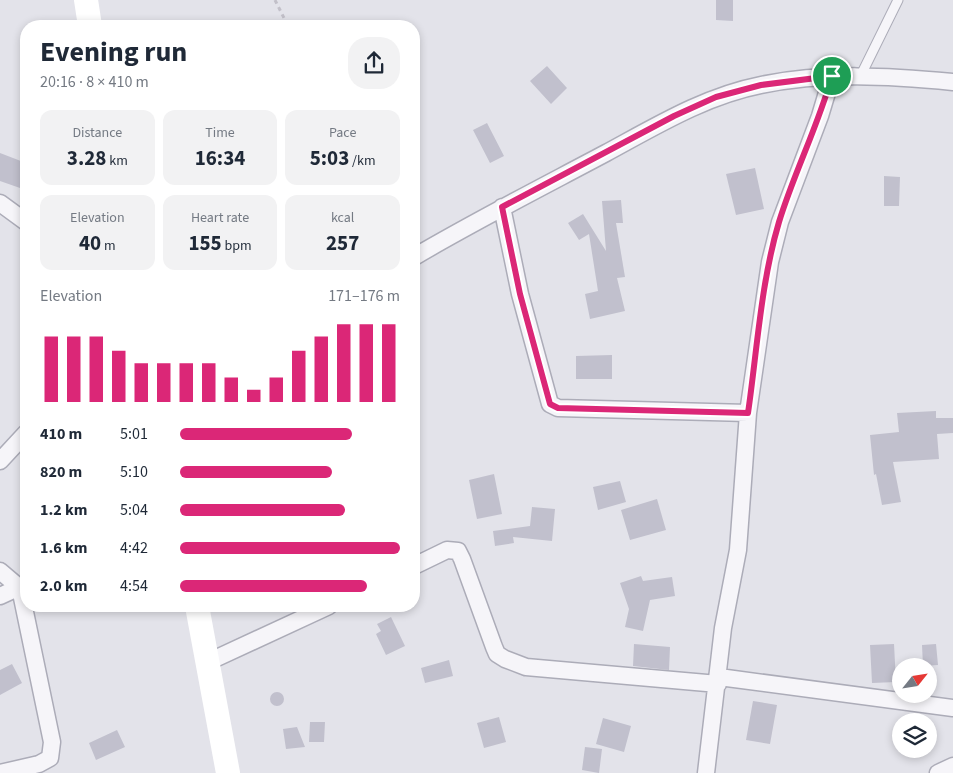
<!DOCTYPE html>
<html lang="en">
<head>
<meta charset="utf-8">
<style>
  :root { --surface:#fff; --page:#f2f2f3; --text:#1f2937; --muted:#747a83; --accent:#db2777 }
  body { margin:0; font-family:"Source Sans 3",sans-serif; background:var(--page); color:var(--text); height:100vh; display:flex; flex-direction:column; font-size:19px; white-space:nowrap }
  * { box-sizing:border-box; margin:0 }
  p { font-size:16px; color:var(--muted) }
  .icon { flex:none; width:28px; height:28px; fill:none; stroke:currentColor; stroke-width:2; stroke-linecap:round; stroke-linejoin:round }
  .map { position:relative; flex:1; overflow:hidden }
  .sheet { position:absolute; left:20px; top:20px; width:400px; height:592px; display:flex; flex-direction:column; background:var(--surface); border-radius:20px; box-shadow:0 2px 8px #0003 }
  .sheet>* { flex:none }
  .needle { width:32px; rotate:60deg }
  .controls { position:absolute; left:892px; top:658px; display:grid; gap:10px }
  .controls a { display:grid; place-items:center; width:45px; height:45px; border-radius:50%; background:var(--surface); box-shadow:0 2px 8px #0003; font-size:25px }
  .pin { position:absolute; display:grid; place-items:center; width:42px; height:42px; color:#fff; margin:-21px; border:2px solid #fff; border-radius:50%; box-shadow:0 1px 5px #0007 }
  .round { display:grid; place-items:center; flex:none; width:52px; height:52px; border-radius:20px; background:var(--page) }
  .summary { display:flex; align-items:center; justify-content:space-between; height:85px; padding:0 20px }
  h1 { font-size:28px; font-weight:700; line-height:38px }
  .metrics { display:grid; grid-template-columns:repeat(3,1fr); gap:8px; height:85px; padding:5px 20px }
  .metrics div { display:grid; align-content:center; border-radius:12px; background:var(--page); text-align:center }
  .metrics b { font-size:21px; font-weight:700 }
  .metrics small { font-size:14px; font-weight:400 }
  .metrics p { font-size:14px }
  .chart { height:140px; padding:10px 20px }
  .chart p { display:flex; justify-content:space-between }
  .chart svg { width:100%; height:90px; margin-top:5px; stroke:var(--accent); stroke-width:6 }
  ul { padding:0 20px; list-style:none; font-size:16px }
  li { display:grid; grid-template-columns:80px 60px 1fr; align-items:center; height:38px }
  li i { height:12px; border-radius:6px; background:var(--accent) }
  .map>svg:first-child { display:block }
  .building { fill:#c1c0cd }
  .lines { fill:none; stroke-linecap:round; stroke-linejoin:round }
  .service-casing { stroke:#acacb8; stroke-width:11 }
  .minor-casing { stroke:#acacb8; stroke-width:19 }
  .path { stroke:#c2c0c9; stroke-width:3; stroke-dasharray:4 4; stroke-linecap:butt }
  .service { stroke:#f6f5f9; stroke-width:9 }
  .minor { stroke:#f6f5f9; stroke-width:16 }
  .secondary { stroke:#fff; stroke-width:24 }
  .route-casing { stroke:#fff; stroke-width:10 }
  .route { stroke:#db2777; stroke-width:6 }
</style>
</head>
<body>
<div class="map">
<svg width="953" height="773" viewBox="0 0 953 773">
  <rect width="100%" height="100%" fill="#e3e3ea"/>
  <path class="building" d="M716,0H733V21L716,20Z
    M547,66L567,88L551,104L530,81Z
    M487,123L504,156L490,163L473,130Z
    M0,153L26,163L20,188L0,181Z
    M755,168L764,209L736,215L726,174Z
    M884,176L900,177L899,206H884Z
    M621,200L623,223H616L625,277L617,278L625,311L590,319L585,294L598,291L589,234L579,240L568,223L583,214L606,251L602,201Z
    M612,355V379H576V356Z
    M936,411V418H953V433L937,434L939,459L893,462L901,502L882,505L876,474L874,475L870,435L899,432L897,413Z
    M494,474L502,514L477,519L469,480Z
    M620,481L626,502L598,510L593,487Z
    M657,499L666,530L630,540L621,510Z
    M532,507L555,509L552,541L513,537L514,543L495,546L493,531L530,526Z
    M641,576L643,581L672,577L675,596L650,600L643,631L625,627L629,609L620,583Z
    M391,617L405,646L386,655L376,634L381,631L377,624Z
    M634,644L670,647L669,670L633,666Z
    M894,644L896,682L872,683L870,645Z
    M936,644L938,665L923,666L922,645Z
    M449,660L453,676L425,683L421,668Z
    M12,664L22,683L0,695V670Z
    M270 699a7 7 0 1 1 14 0a7 7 0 1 1-14 0Z
    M753,701L777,705L770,744L746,740Z
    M499,717L506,742L484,748L477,723Z
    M603,718L631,726L624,752L596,744Z
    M310,722H325L324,742H309Z
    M297,727L305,747L286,749L283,729Z
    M117,730L125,747L96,760L89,743Z
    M585,747L602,749L599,773L582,770Z"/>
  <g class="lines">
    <defs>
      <path id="service" d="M860,77L898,0"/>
      <path id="minor" d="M0,203L26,222
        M502,207L520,294L550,404L558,408L748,413
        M414,257C477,220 542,187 606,153C656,126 705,96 761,85C824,72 890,76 953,82
        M0,461L26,433
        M414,566L447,550L458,551L462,559L494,647L497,654L505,659L526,667L718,684
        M0,571L20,588L52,742L50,758L39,764L0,773
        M0,596L26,584
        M208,662L329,606
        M719,677L953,708
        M706,773L723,628L738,550L748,413L770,262L780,222L820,116L832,76
        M938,773L953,766"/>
    </defs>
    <use href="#service" class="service-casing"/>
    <use href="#minor" class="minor-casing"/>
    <path class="path" d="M275,0L288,26
      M414,231L418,237"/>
    <use href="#service" class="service"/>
    <use href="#minor" class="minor"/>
    <path class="secondary" d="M86,0L90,26
      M197,606L228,773"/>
  </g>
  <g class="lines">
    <defs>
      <path id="route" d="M832,76C818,126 794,173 779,222C761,282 757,351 748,413L558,408L550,404L520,294L502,207L674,116L716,97L761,85Z"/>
    </defs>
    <use href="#route" class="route-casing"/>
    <use href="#route" class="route"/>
  </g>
</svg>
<div class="controls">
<a><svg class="needle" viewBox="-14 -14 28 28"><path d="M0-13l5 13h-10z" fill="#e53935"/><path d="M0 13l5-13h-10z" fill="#747a83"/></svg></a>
<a><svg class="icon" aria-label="layers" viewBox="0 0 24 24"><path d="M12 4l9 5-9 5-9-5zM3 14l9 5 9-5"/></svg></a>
</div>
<div class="pin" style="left:832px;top:76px;background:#1e9e55"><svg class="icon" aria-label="arrive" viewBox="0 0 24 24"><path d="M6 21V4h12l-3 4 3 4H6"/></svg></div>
<section class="sheet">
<div class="summary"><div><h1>Evening run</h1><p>20:16 · 8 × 410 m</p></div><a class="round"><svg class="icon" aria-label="share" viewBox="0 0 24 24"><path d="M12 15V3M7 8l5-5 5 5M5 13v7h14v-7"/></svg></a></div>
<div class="metrics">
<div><p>Distance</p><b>3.28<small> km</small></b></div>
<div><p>Time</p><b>16:34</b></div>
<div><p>Pace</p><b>5:03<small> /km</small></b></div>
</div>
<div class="metrics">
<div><p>Elevation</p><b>40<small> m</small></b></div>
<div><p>Heart rate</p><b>155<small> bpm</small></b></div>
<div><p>kcal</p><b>257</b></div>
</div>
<div class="chart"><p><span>Elevation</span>171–176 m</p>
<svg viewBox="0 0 160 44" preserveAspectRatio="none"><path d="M5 44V12M15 44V12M25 44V12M35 44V19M45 44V25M55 44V25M65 44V25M75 44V25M85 44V32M95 44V38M105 44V32M115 44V19M125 44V12M135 44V6M145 44V6M155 44V6"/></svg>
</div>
<ul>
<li><b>410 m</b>5:01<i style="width:78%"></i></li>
<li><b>820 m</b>5:10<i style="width:69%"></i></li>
<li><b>1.2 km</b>5:04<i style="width:75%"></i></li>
<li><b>1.6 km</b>4:42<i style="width:100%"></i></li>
<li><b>2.0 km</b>4:54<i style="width:85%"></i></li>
</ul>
</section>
</div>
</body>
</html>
